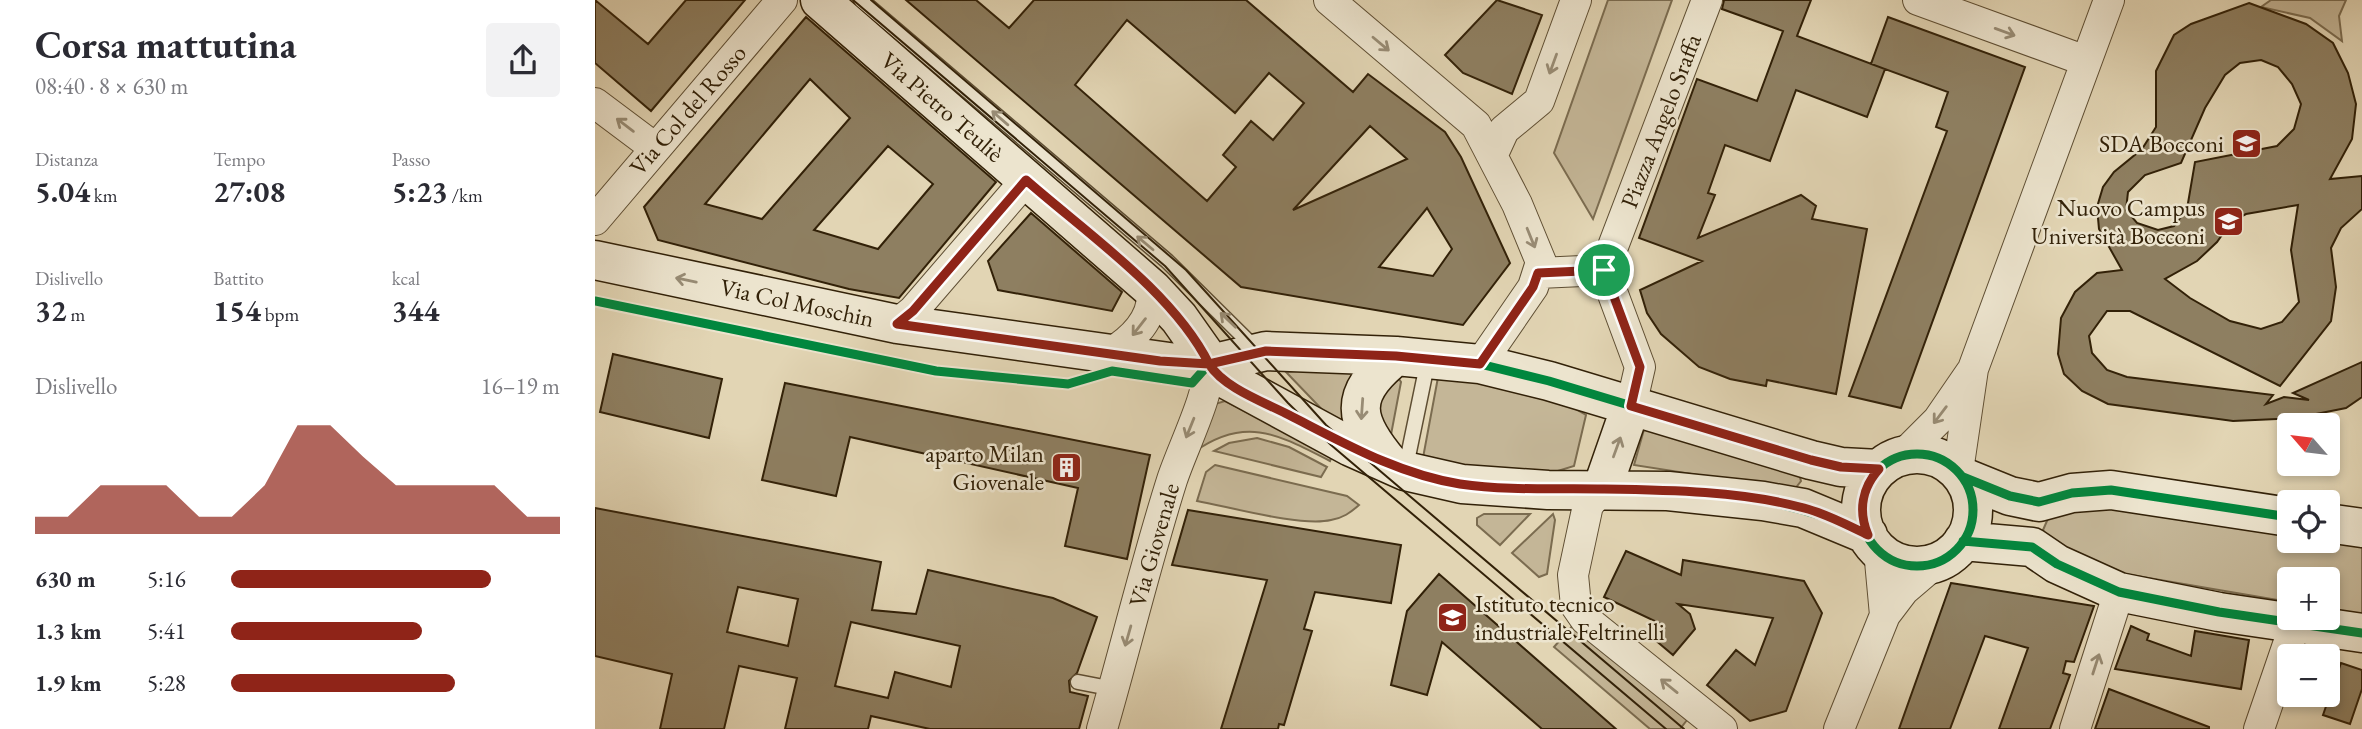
<!DOCTYPE html>
<html lang="it">
<head>
<meta charset="utf-8">
<style>
  :root { --surface:#fff; --page:#f2f2f3; --text:#2b2b33; --muted:#7c7c81; --accent:#8f2418 }
  body { margin:0; font-family:"EB Garamond",serif; background:var(--page); color:var(--text); height:100vh; display:flex; flex-direction:column; font-size:26px; white-space:nowrap }
  * { box-sizing:border-box; margin:0 }
  p { font-size:23px; color:var(--muted) }
  .icon { flex:none; width:38px; height:38px; fill:none; stroke:currentColor; stroke-width:2; stroke-linecap:round; stroke-linejoin:round }
  .map { position:relative; flex:1; overflow:hidden }
  .details { display:flex; flex-direction:column; background:var(--surface); width:595px }
  .details>* { flex:none }
  .needle { width:46px; rotate:298deg }
  .fabs { position:absolute; left:1682px; top:413px; display:grid; gap:14px }
  .fabs a { display:grid; place-items:center; width:63px; height:63px; border-radius:7px; background:var(--surface); box-shadow:0 4px 10px #0003; font-size:35px }
  .pin { position:absolute; display:grid; place-items:center; width:60px; height:60px; color:#fff; margin:-30px; border:4px solid #fff; border-radius:50%; box-shadow:0 2px 7px #0007 }
  .round { display:grid; place-items:center; flex:none; width:74px; height:74px; border-radius:7px; background:var(--page) }
  .summary { display:flex; align-items:center; justify-content:space-between; height:119px; padding:0 35px }
  h1 { font-size:38px; font-weight:700; line-height:52px }
  .figures { display:grid; grid-template-columns:repeat(3,1fr); gap:10px; height:119px; padding:7px 35px }
  .figures div { display:grid; align-content:center }
  .figures b { font-size:30px; font-weight:700 }
  .figures small { font-size:19px; font-weight:400 }
  .figures p { font-size:19px }
  .chart { height:196px; padding:14px 35px }
  .chart p { display:flex; justify-content:space-between }
  .chart svg { width:100%; height:126px; margin-top:7px; fill:var(--accent); opacity:.7 }
  ul { padding:0 35px; list-style:none; font-size:23px }
  li { display:grid; grid-template-columns:112px 84px 1fr; align-items:center; height:52px }
  li i { height:18px; border-radius:9px; background:var(--accent) }
  main { display:flex; flex:1; min-height:0 }
  .map>svg:first-child { display:block }
  .green { fill:#c4b697; stroke:#7b6c50; stroke-width:2 }
  .building { fill:#8e7f61; stroke:#322108; stroke-width:2; fill-rule:evenodd }
  .lines { fill:none; stroke-linecap:round; stroke-linejoin:round }
  .service-casing { stroke:#5e4e33; stroke-width:17 }
  .minor-casing { stroke:#5e4e33; stroke-width:32 }
  .secondary-casing { stroke:#322108; stroke-width:41 }
  .service { stroke:#ece4ce; stroke-width:14 }
  .minor { stroke:#ece4ce; stroke-width:30 }
  .secondary { stroke:#ece4ce; stroke-width:38 }
  .tram { stroke:#322108; stroke-width:2 }
  .cycleway-casing { stroke:#ece4ce; stroke-width:13 }
  .cycleway { stroke:#00873e; stroke-width:9 }
  .oneway { stroke:#988c75 }
  .route-casing { stroke:#fff; stroke-width:14 }
  .route { stroke:#8f2418; stroke-width:9 }
  .labels { text-anchor:middle; stroke-width:5; stroke-linejoin:round; paint-order:stroke }
  .street-label { font-size:24px; fill:#322108; stroke:#ece4ce }
  .poi-label { font-size:24px; fill:#322108; stroke:#ece4ce; text-anchor:end }
</style>
</head>
<body>
<main>
<section class="details">
<div class="summary"><div><h1>Corsa mattutina</h1><p>08:40 · 8 × 630 m</p></div><a class="round"><svg class="icon" aria-label="share" viewBox="0 0 24 24"><path d="M12 15V3M7 8l5-5 5 5M5 13v7h14v-7"/></svg></a></div>
<div class="figures">
<div><p>Distanza</p><b>5.04<small> km</small></b></div>
<div><p>Tempo</p><b>27:08</b></div>
<div><p>Passo</p><b>5:23<small> /km</small></b></div>
</div>
<div class="figures">
<div><p>Dislivello</p><b>32<small> m</small></b></div>
<div><p>Battito</p><b>154<small> bpm</small></b></div>
<div><p>kcal</p><b>344</b></div>
</div>
<div class="chart"><p><span>Dislivello</span>16–19 m</p>
<svg viewBox="0 0 160 44" preserveAspectRatio="none"><path d="M0 44V38L10 38L20 27L30 27L40 27L50 38L60 38L70 27L80 6L90 6L100 17L110 27L120 27L130 27L140 27L150 38L160 38V44z"/></svg>
</div>
<ul>
<li><b>630 m</b>5:16<i style="width:79%"></i></li>
<li><b>1.3 km</b>5:41<i style="width:58%"></i></li>
<li><b>1.9 km</b>5:28<i style="width:68%"></i></li>
</ul>
</section>
<div class="map">
<svg width="1767" height="729" viewBox="0 0 1767 729">
  <rect width="100%" height="100%" fill="#e2d5b4"/>
  <filter id="stains"><feTurbulence type="fractalNoise" baseFrequency=".00286" numOctaves="4"/><feColorMatrix values="0 0 0 0 .2 0 0 0 0 .09 0 0 0 0 .02 0 0 0 .5 -.17"/></filter>
  <radialGradient id="worn" r=".72"><stop offset=".6" stop-color="#630" stop-opacity="0"/><stop offset="1" stop-color="#630" stop-opacity=".3"/></radialGradient>
  <path class="green" d="M1013,0H1077L998,219L959,153Z
    M1676,0H1751L1744,16L1747,41L1715,18L1666,7Z
    M724,369L766,371L757,425L739,422L691,372Z
    M844,372L954,394L991,415L979,466L953,474L827,463Z
    M804,379L806,382L795,440L778,407L781,397Z
    M630,401L737,456L735,461C684,435 651,415 599,452L620,404Z
    M1050,426L1203,471L1206,481L1199,490L1039,465Z
    M662,438L694,447L732,467L726,477L619,451L634,443Z
    M620,465L752,496L764,505C755,513 748,518 736,520C706,527 635,507 602,501L611,472Z
    M1507,505L1694,531V541L1767,544V615L1733,609L1732,579H1694V602L1530,574L1454,541L1448,530L1455,514Z
    M889,514H935L905,545L882,525V518Z
    M958,514L960,520L952,574L944,577L917,553Z
    M980,623L1092,720L1085,729H1055L959,647Z"/>
  <path class="building" d="M0,0L53,44L91,0H150L56,111L0,63Z
    M311,0H381L414,28L439,0H651L758,92L773,74L850,132L866,157L915,263L868,325L646,287ZM532,20L640,113L674,73L709,103L678,140L656,121L628,155L641,167L612,201L480,85ZM775,126L812,159L698,210ZM832,208L857,249L838,276L784,267Z
    M902,0L947,15L917,94L868,73L850,55Z
    M1129,0H1216L1202,36L1290,69L1272,117L1201,90L1175,161L1130,145L1113,193L1120,195L1103,238L1206,195L1221,206L1217,219L1272,229L1241,394L1172,380L1171,386L1135,379L1104,367L1066,334L1052,313L1045,290L1107,261L1044,238L1102,79L1162,101L1188,31L1127,9Z
    M1654,3L1711,24L1738,43L1753,73L1761,104L1757,139L1735,179L1767,176V209L1746,228L1736,248L1741,287L1736,321L1685,386L1535,311H1512L1494,336L1497,353L1512,370L1532,377L1678,395L1671,404L1689,397L1714,400L1698,393L1767,362V397L1751,408L1701,418L1638,421L1513,404L1487,391L1469,374L1463,354L1466,318L1480,292L1502,273L1527,270L1504,229L1502,207L1508,187L1519,172L1547,149L1561,127V71L1579,35L1596,24ZM1666,60L1683,67L1697,84L1706,104L1699,129L1682,146L1600,162L1592,209L1579,226L1563,230L1542,223L1531,210L1533,192L1550,175L1586,163L1610,108L1630,75L1645,63ZM1703,205L1696,250L1704,302L1687,322L1666,329L1635,321L1595,298L1570,279L1602,261L1622,242L1636,222L1651,214Z
    M211,17L401,182L304,298L254,289L63,240L49,207ZM215,79L255,118L167,219L110,204ZM293,146L338,184L283,249L219,230Z
    M1293,17L1430,67L1306,408L1254,396L1352,131L1341,127L1353,92L1276,64Z
    M436,213L527,292L517,311L403,290L393,261Z
    M18,354L127,379L114,438L5,412Z
    M190,383L555,455L532,559L470,546L483,488L255,437L241,496L167,480Z
    M0,508L286,562L277,610L321,614L333,570L458,598L502,617L482,673L474,681L475,692L493,696L484,729H335L276,716L273,729H190L202,678L144,666L129,729H65L77,674L0,656ZM143,587L203,599L193,646L132,632ZM256,622L365,646L356,687L300,672L293,698L240,686Z
    M593,510L806,545L796,603L720,592L709,629L717,631L689,725L684,724L683,729H626L672,580L577,565Z
    M1031,551L1086,575L1088,560L1209,581L1227,613L1191,711L1155,721L1112,685L1141,650L1160,665L1178,618L1083,604L1095,614L1100,629L1078,655L1053,634L1064,623L1009,597Z
    M844,574L1021,729H947L847,642L832,695L796,685L812,611Z
    M1356,583L1499,606L1479,662L1471,661L1468,673L1475,675L1455,729H1404L1433,648L1390,636L1355,729H1304Z
    M1536,626L1554,634L1552,640L1596,656L1600,631L1654,640L1646,689L1520,669Z
    M1746,663L1767,670V689L1755,724L1728,715Z
    M1514,689L1614,727V729H1500Z"/>
  <g class="lines">
    <defs>
      <path id="service" d="M266,0L572,261L661,349
        M810,471L833,360
        M483,682L519,689"/>
      <path id="minor" d="M734,0L881,125L922,204L946,262L938,287L885,364
        M1323,0L1491,61
        M0,103L60,148
        M898,154L909,130L944,101L981,0
        M0,220L187,0
        M1009,270L1112,0
        M1009,270L1045,367L1036,406
        M944,273L1009,270
        M302,324L318,311L431,180
        M514,354C537,340 560,318 557,289
        M1307,456L1343,420L1376,372
        M1363,471L1378,369L1514,0
        M1007,489L993,505L978,575L981,606L990,619L1127,729
        M1284,550L1290,615
        M507,729C531,646 551,562 577,480C587,449 616,392 614,364
        M1244,729L1290,615L1309,590L1343,561
        M1480,729L1524,592
        M1664,729L1701,621"/>
      <path id="secondary" d="M225,0L557,289L584,318L625,376L756,447L810,471L867,484L953,490L1073,491L1168,501L1208,508L1273,535
        M0,260L302,324L581,363H620L671,351L801,356L885,364L954,381L1216,460L1246,467L1284,469
        M1266 510a56 56 0 1 1 112 0a56 56 0 1 1-112 0Z
        M795,464C758,420 752,395 801,356
        M1368,477L1415,496L1444,502L1477,493L1516,490L1694,517
        M1007,489L1036,406
        M1732,523L1767,528
        M1368,541L1437,547L1462,564L1524,592L1624,612L1767,633"/>
    </defs>
    <use href="#service" class="service-casing"/>
    <use href="#minor" class="minor-casing"/>
    <use href="#secondary" class="secondary-casing"/>
    <use href="#service" class="service"/>
    <use href="#minor" class="minor"/>
    <use href="#secondary" class="secondary"/>
    <path class="tram" d="M258,0L570,266L693,403L736,445L1071,729
      M276,0L591,270L731,425L1089,729"/>
    <defs>
      <path id="cycleway" d="M0,301L341,371L473,384L517,371L597,383L614,364
        M614,364C629,388 669,402 694,415C749,443 803,474 865,484C913,491 961,488 1008,489C1099,490 1191,494 1273,535
        M614,364L671,351L801,356L885,364L954,381L1216,460L1246,467L1284,469
        M1266 510a56 56 0 1 1 112 0a56 56 0 1 1-112 0Z
        M1368,477L1415,496L1444,502L1477,493L1516,490L1694,517
        M1368,541L1437,547L1462,564L1524,592L1624,612L1767,633"/>
    </defs>
    <use href="#cycleway" class="cycleway-casing"/>
    <use href="#cycleway" class="cycleway"/>
  </g>
  <defs><path id="oneway-shaft" d="M-6 0H5M1.5-3L5.5 0L1.5 3" fill="none" stroke-width="1.6" stroke-linecap="round" stroke-linejoin="round" transform="scale(1.75)"/></defs>
  <g class="oneway">
    <use href="#oneway-shaft" transform="translate(1410 32) rotate(20)"/>
    <use href="#oneway-shaft" transform="translate(786 44) rotate(40)"/>
    <use href="#oneway-shaft" transform="translate(958 64) rotate(110)"/>
    <use href="#oneway-shaft" transform="translate(405 118) rotate(-139)"/>
    <use href="#oneway-shaft" transform="translate(30 125) rotate(-143)"/>
    <use href="#oneway-shaft" transform="translate(936 238) rotate(68)"/>
    <use href="#oneway-shaft" transform="translate(550 243) rotate(-140)"/>
    <use href="#oneway-shaft" transform="translate(91 280) rotate(-168)"/>
    <use href="#oneway-shaft" transform="translate(633 320) rotate(-136)"/>
    <use href="#oneway-shaft" transform="translate(544 327) rotate(128)"/>
    <use href="#oneway-shaft" transform="translate(767 409) rotate(94)"/>
    <use href="#oneway-shaft" transform="translate(1345 415) rotate(127)"/>
    <use href="#oneway-shaft" transform="translate(595 428) rotate(112)"/>
    <use href="#oneway-shaft" transform="translate(1022 447) rotate(-70)"/>
    <use href="#oneway-shaft" transform="translate(533 636) rotate(106)"/>
    <use href="#oneway-shaft" transform="translate(1501 664) rotate(-72)"/>
    <use href="#oneway-shaft" transform="translate(1074 686) rotate(-141)"/>
  </g>
  <g class="lines">
    <defs>
      <path id="route" d="M1009,270L943,273L938,287L885,364L801,356L671,351L614,364C579,293 490,232 431,180L318,311L302,324L565,361L614,364C629,388 669,402 694,415C749,443 803,474 865,484C913,491 961,488 1008,489C1074,490 1146,491 1209,508C1232,514 1252,525 1273,535C1263,511 1267,488 1284,469L1246,467L1216,460L1036,406L1045,367L1009,270"/>
    </defs>
    <use href="#route" class="route-casing"/>
    <use href="#route" class="route"/>
  </g>
  <defs>
    <symbol id="university-square" viewBox="-11 -11 22 22"><rect x="-9" y="-9" width="18" height="18" rx="4" fill="#8f2418" stroke="#ece4ce"/><path d="M0-5L7-2L0 1L-7-2ZM-4 1L0 2.5L4 1V4Q0 6-4 4Z" fill="#fff"/></symbol>
    <symbol id="building-square" viewBox="-11 -11 22 22"><rect x="-9" y="-9" width="18" height="18" rx="4" fill="#8f2418" stroke="#ece4ce"/><path d="M-4-6H4V6H1V3H-1V6H-4ZM-2.5-4.3h1.7v1.8h-1.7ZM.8-4.3h1.7v1.8H.8ZM-2.5-1h1.7V.8h-1.7ZM.8-1h1.7V.8H.8Z" fill="#fff"/></symbol>
    <symbol id="school-square" viewBox="-11 -11 22 22"><rect x="-9" y="-9" width="18" height="18" rx="4" fill="#8f2418" stroke="#ece4ce"/><path d="M0-5L7-2L0 1L-7-2ZM-4 1L0 2.5L4 1V4Q0 6-4 4Z" fill="#fff"/></symbol>
  </defs>
  <g fill-rule="evenodd">
    <use href="#university-square" x="1634" y="126" width="35" height="35"/>
    <use href="#university-square" x="1616" y="204" width="35" height="35"/>
    <use href="#building-square" x="454" y="450" width="35" height="35"/>
    <use href="#school-square" x="840" y="600" width="35" height="35"/>
  </g>
  <g class="labels">
    <g class="street-label">
      <text transform="translate(347 107) rotate(41)" y="8">Via Pietro Teuliè</text>
      <text transform="translate(93 110) rotate(-49)" y="8">Via Col del Rosso</text>
      <text transform="translate(1066 121) rotate(-69)" y="8">Piazza Angelo Sraffa</text>
      <text transform="translate(202 303) rotate(12)" y="8">Via Col Moschin</text>
      <text transform="translate(559 545) rotate(-74)" y="8">Via Giovenale</text>
    </g>
    <g class="poi-label">
      <text x="1629" y="152">SDA Bocconi</text>
      <text x="1610" y="216">Nuovo Campus<tspan x="1610" dy="28">Università Bocconi</tspan></text>
      <text x="449" y="462">aparto Milan<tspan x="449" dy="28">Giovenale</tspan></text>
      <text x="880" y="612" text-anchor="start">Istituto tecnico<tspan x="880" dy="28">industriale Feltrinelli</tspan></text>
    </g>
  </g>
  <rect width="100%" height="100%" filter="url(#stains)"/>
  <rect width="100%" height="100%" fill="url(#worn)"/>
</svg>
<div class="fabs">
<a><svg class="needle" viewBox="-14 -14 28 28"><path d="M0-13l5 13h-10z" fill="#e53935"/><path d="M0 13l5-13h-10z" fill="#7c7c81"/></svg></a>
<a><svg class="icon" aria-label="locate" viewBox="0 0 24 24"><circle cx="12" cy="12" r="6"/><path d="M12 2v4M12 18v4M2 12h4M18 12h4"/></svg></a>
<a>+</a>
<a>−</a>
</div>
<div class="pin" style="left:1009px;top:270px;background:#1e9e55"><svg class="icon" aria-label="arrive" viewBox="0 0 24 24"><path d="M6 21V4h12l-3 4 3 4H6"/></svg></div>
</div>
</main>
</body>
</html>
